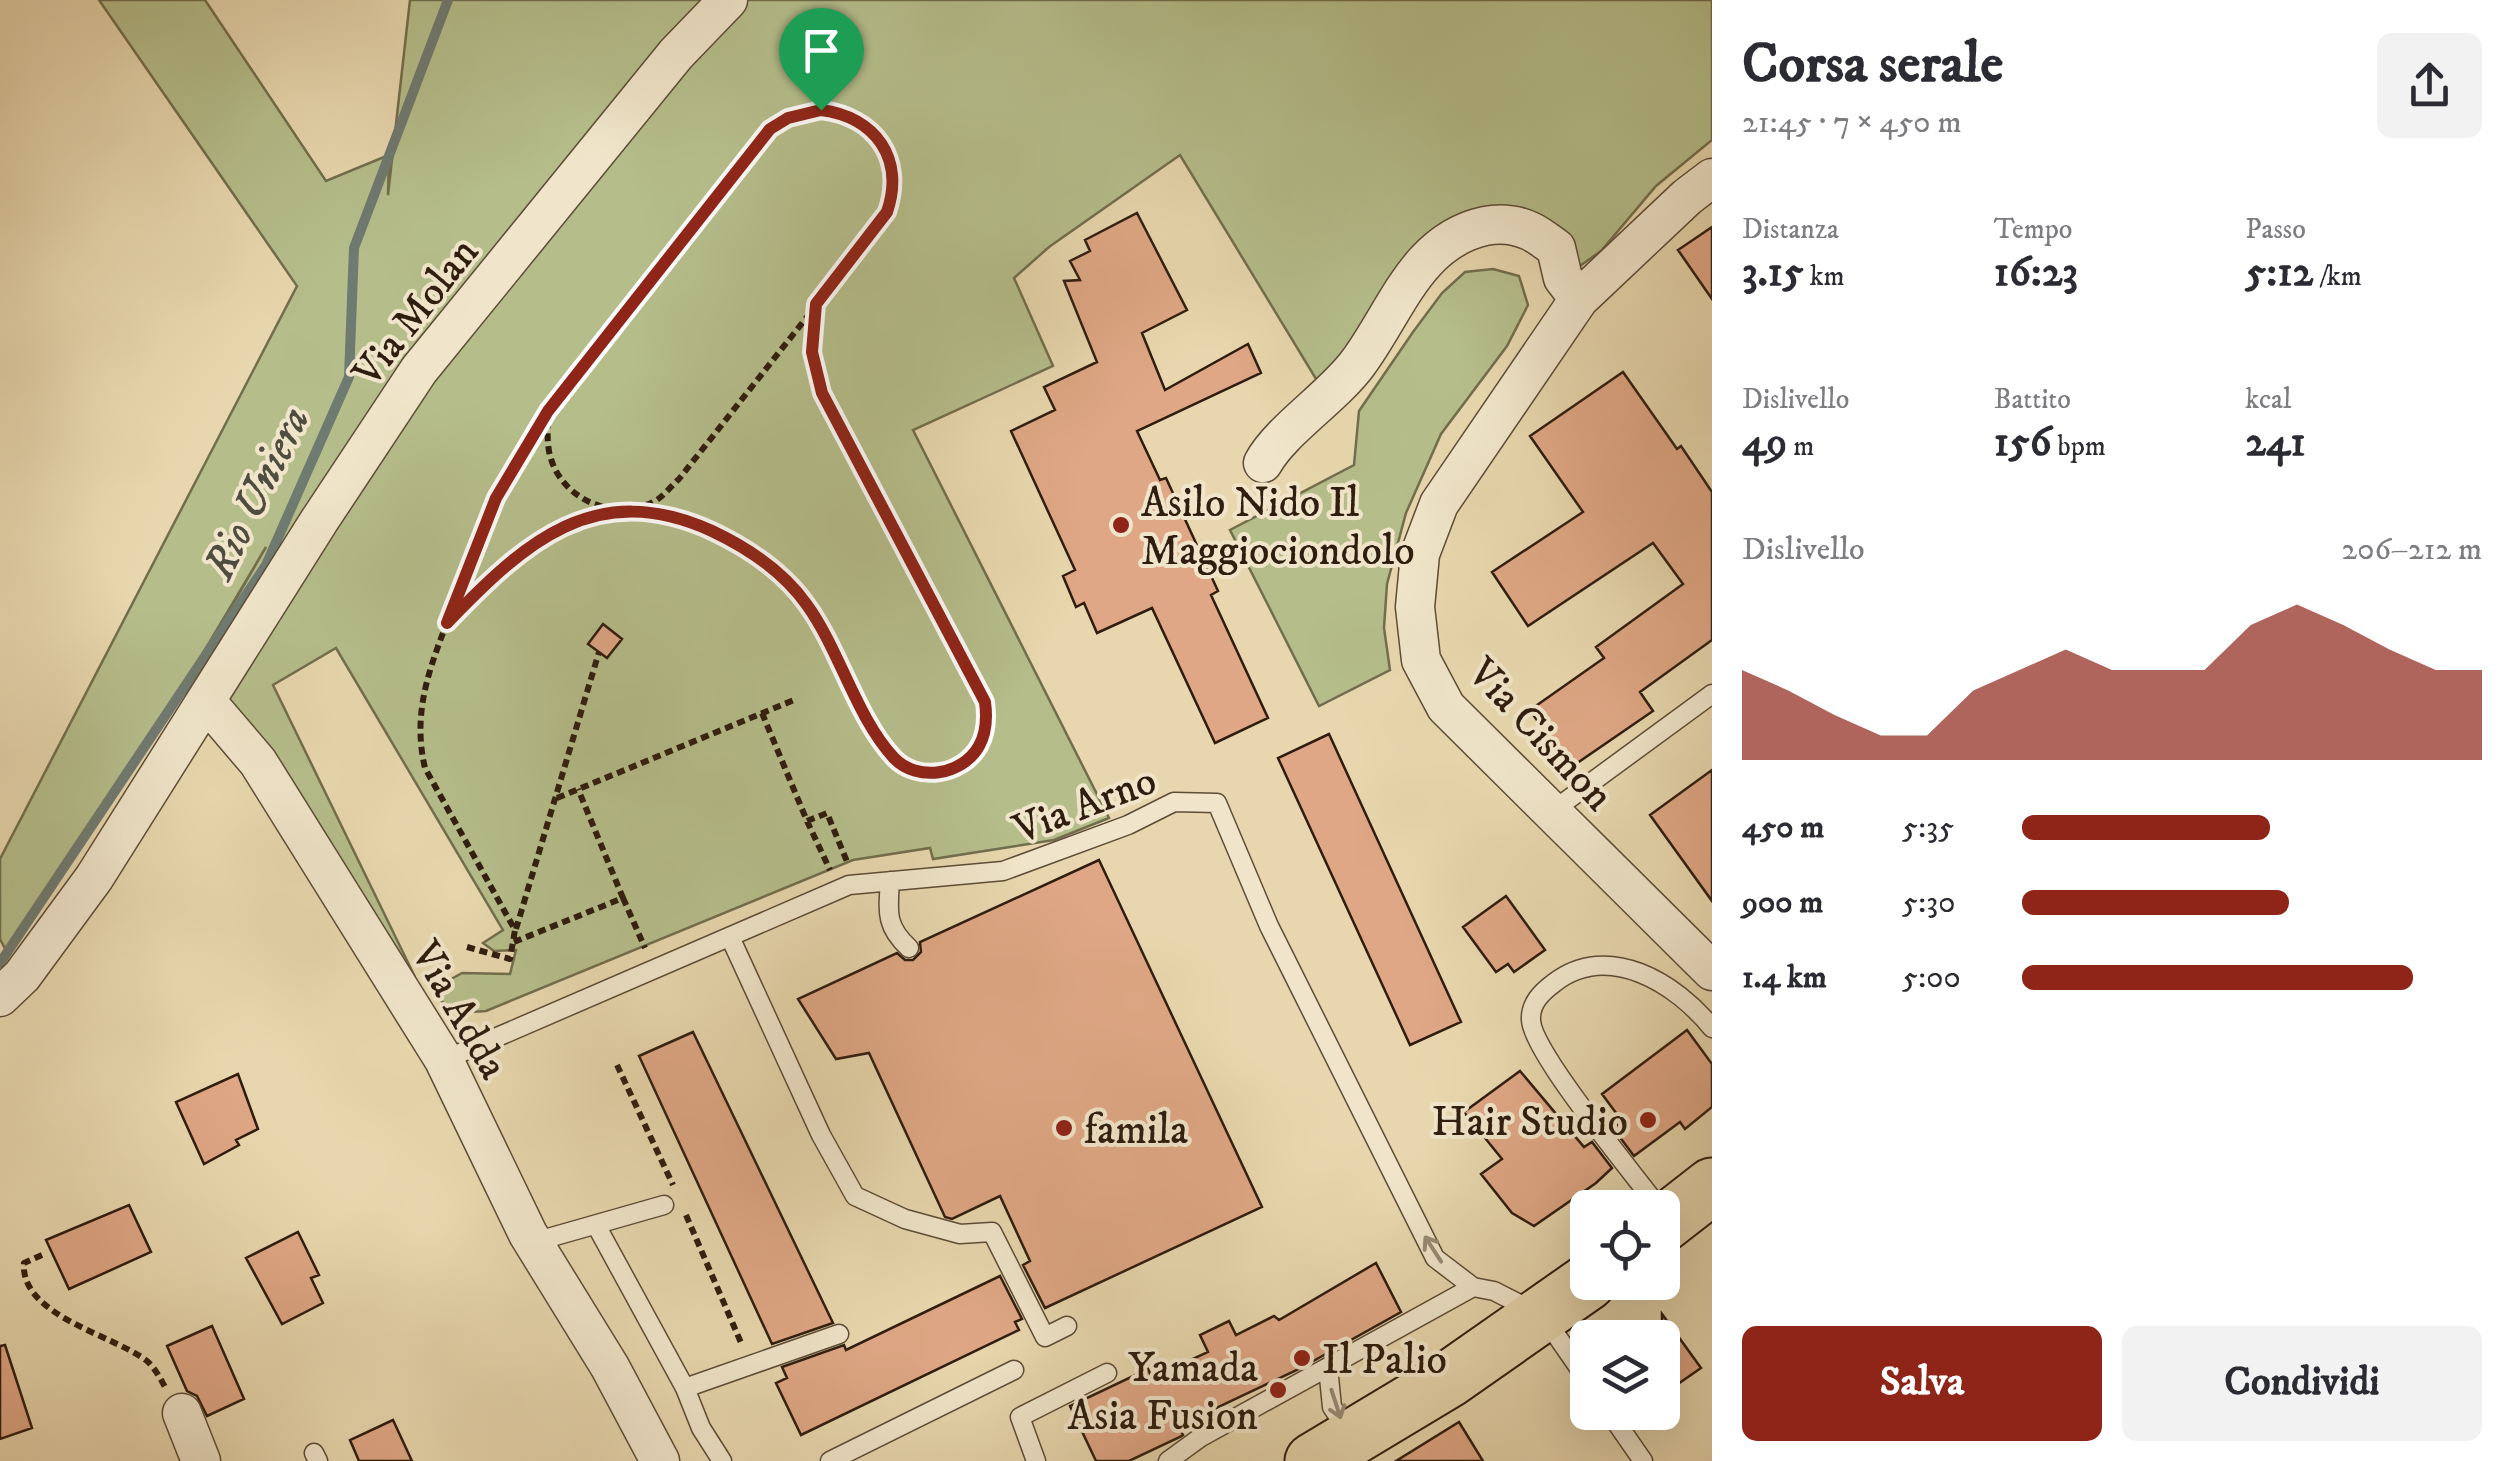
<!DOCTYPE html>
<html lang="it">
<head>
<meta charset="utf-8">
<style>
  :root { --surface:#fff; --page:#f2f2f3; --text:#2b2b33; --muted:#7c7c81; --accent:#8f2418 }
  body { margin:0; font-family:"IM FELL DW Pica",serif; background:var(--page); color:var(--text); height:100vh; display:flex; flex-direction:column; font-size:38px; white-space:nowrap }
  * { box-sizing:border-box; margin:0 }
  p { font-size:32px; color:var(--muted) }
  .icon { flex:none; width:55px; height:55px; fill:none; stroke:currentColor; stroke-width:2; stroke-linecap:round; stroke-linejoin:round }
  .map { position:relative; flex:1; overflow:hidden }
  .side { display:flex; flex-direction:column; background:var(--surface); width:800px }
  .side>* { flex:none }
  .fabs { position:absolute; left:1570px; top:1190px; display:grid; gap:20px }
  .fabs a { display:grid; place-items:center; width:110px; height:110px; border-radius:15px; background:var(--surface); box-shadow:0 10px 40px #0002; font-size:50px }
  .pin { position:absolute; display:grid; place-items:center; width:85px; height:85px; color:#fff; margin:-102px -42px; border-radius:50% 50% 50% 0; rotate:-45deg; box-shadow:0 0 10px #0007 }
  .pin .icon { rotate:45deg }
  .round { display:grid; place-items:center; flex:none; width:105px; height:105px; border-radius:15px; background:var(--page) }
  .summary { display:flex; align-items:center; justify-content:space-between; height:170px; padding:0 30px }
  h1 { font-size:55px; font-weight:700; line-height:75px }
  .metrics { display:grid; grid-template-columns:repeat(3,1fr); gap:15px; height:170px; padding:10px 30px }
  .metrics div { display:grid; align-content:center }
  .metrics b { font-size:42px; font-weight:700 }
  .metrics small { font-size:28px; font-weight:400 }
  .metrics p { font-size:28px }
  .chart { height:280px; padding:20px 30px }
  .chart p { display:flex; justify-content:space-between }
  .chart svg { width:100%; height:180px; margin-top:10px; fill:var(--accent); opacity:.7 }
  .action { display:flex; gap:20px; margin-top:auto; padding:20px 30px }
  .action a { flex:1; height:115px; border-radius:15px; background:var(--accent); color:#fff; font-size:40px; font-weight:700; line-height:115px; text-align:center }
  .action a+a { background:var(--page); color:var(--text) }
  ul { padding:0 30px; list-style:none; font-size:32px }
  li { display:grid; grid-template-columns:160px 120px 1fr; align-items:center; height:75px }
  li i { height:25px; border-radius:12px; background:var(--accent) }
  main { display:flex; flex:1; min-height:0 }
  .map>svg:first-child { display:block }
  .green { fill:#b5be8b; stroke:#726e4d; stroke-width:2.5 }
  .lines { fill:none; stroke-linecap:round; stroke-linejoin:round }
  .stream { stroke:#6f7a71; stroke-width:10 }
  .building { fill:#dfa785; stroke:#2f1d0f; stroke-width:2.5 }
  .service-casing { stroke:#5d4c37; stroke-width:21 }
  .minor-casing { stroke:#5d4c37; stroke-width:41 }
  .primary-casing { stroke:#2f1d0f; stroke-width:59 }
  .path { stroke:#2f1d0f; stroke-width:6; stroke-dasharray:8 5; stroke-linecap:butt }
  .service { stroke:#f0e5ca; stroke-width:18 }
  .minor { stroke:#f0e5ca; stroke-width:38 }
  .primary { stroke:#e8d7ae; stroke-width:55 }
  .oneway { stroke:#998b76 }
  .route-casing { stroke:#fff; stroke-width:20 }
  .route { stroke:#8f2418; stroke-width:12 }
  .poi-dot { fill:#8f2418; stroke:#f0e5ca; stroke-width:4 }
  .labels { text-anchor:middle; stroke-width:8; stroke-linejoin:round; paint-order:stroke }
  .street-label { font-size:42px; fill:#2f1d0f; stroke:#f0e5ca }
  .poi-label { font-size:42px; fill:#2f1d0f; stroke:#f0e5ca; text-anchor:start }
  .water-label { font-size:45px; font-style:italic; fill:#4f4c40; stroke:#f0e5ca }
</style>
</head>
<body>
<main>
<div class="map">
<svg width="1712" height="1461" viewBox="0 0 1712 1461">
  <rect width="100%" height="100%" fill="#e8d7ae"/>
  <filter id="stains"><feTurbulence type="fractalNoise" baseFrequency=".002" numOctaves="4"/><feColorMatrix values="0 0 0 0 .2 0 0 0 0 .09 0 0 0 0 .02 0 0 0 .5 -.17"/></filter>
  <radialGradient id="worn" r=".72"><stop offset=".6" stop-color="#630" stop-opacity="0"/><stop offset="1" stop-color="#630" stop-opacity=".3"/></radialGradient>
  <path class="green" d="M99,0H205L326,181L389,155L388,195L410,0H1712V140L1656,186L1601,251L1563,278L1556,248L1467,230L1327,397L1180,155L1049,247L1014,278L1053,366L913,430L1109,818L1054,840L933,859L930,848L853,860L486,1011C464,1013 451,1012 435,995L437,987L462,973L510,974L516,950L494,951L483,943L503,930L336,648L273,685L415,977L258,762L206,701L183,691L266,547L159,727L7,952L0,939V859L297,286Z
    M1493,269L1519,276L1528,305L1507,346L1441,434L1406,513L1387,584L1384,628L1390,670L1319,706L1230,530L1354,465L1359,411L1413,332L1442,293L1465,272Z"/>
  <g class="lines">
    <path class="stream" d="M0,963L266,565L349,377L354,248L448,0"/>
  </g>
  <path class="building" d="M1137,213L1187,310L1142,333L1165,390L1248,344L1261,373L1137,431L1160,480L1166,478L1218,591L1211,595L1268,718L1215,743L1152,608L1097,633L1084,603L1076,607L1063,576L1075,570L1011,431L1055,410L1044,387L1097,362L1064,281L1080,280L1070,261L1090,251L1085,240Z
    M1712,227V299L1678,250Z
    M1623,372L1677,449L1681,446L1712,492V640L1640,692L1653,711L1570,768L1530,710L1604,658L1596,647L1683,584L1653,543L1528,626L1492,572L1583,512L1530,436Z
    M603,624L622,639L607,658L588,644Z
    M1329,734L1461,1022L1410,1045L1278,758Z
    M1712,770V901L1650,815Z
    M1099,860L1262,1207L1045,1308L1023,1265L1030,1261L1000,1196L952,1219L945,1217L869,1053L836,1059L798,999L897,953L905,960H913L921,952L920,942Z
    M1506,896L1545,950L1514,972L1508,964L1496,972L1463,927Z
    M1687,1030L1712,1064V1107L1685,1129L1680,1122L1634,1156L1613,1128L1622,1121L1602,1094Z
    M693,1032L833,1323L772,1344L639,1056Z
    M1520,1071L1584,1147L1592,1142L1612,1168L1596,1183L1534,1226L1512,1213L1481,1174L1502,1159L1464,1112Z
    M238,1074L258,1129L236,1140L239,1145L204,1164L176,1102Z
    M129,1205L151,1252L69,1289L46,1240Z
    M298,1232L319,1275L311,1278L323,1303L282,1324L246,1258Z
    M1376,1263L1401,1312L1299,1369L1178,1426L1183,1435L1180,1437L1129,1461H1096L1070,1406L1148,1369L1152,1378L1208,1352L1200,1335L1229,1321L1236,1335L1274,1316L1279,1320Z
    M1000,1276L1022,1319L1015,1322L1019,1330L801,1435L776,1383L787,1378L782,1367L844,1345L846,1350Z
    M1662,1314L1701,1368L1662,1395Z
    M212,1326L244,1399L207,1416L197,1396L187,1391L167,1346Z
    M5,1345L32,1428L0,1439V1346Z
    M393,1420L412,1461H359L350,1440Z
    M1459,1422L1483,1461H1396Z"/>
  <g class="lines">
    <defs>
      <path id="service" d="M1551,812L1712,694
        M890,881C888,911 885,926 909,948
        M730,937L821,1135L855,1196L905,1219L960,1234L992,1232L1045,1337L1067,1326
        M444,1060L849,885L1003,871L1128,825L1174,802L1217,803L1269,926L1435,1258L1473,1287L1494,1291L1543,1316L1588,1381
        M1659,1208C1634,1174 1532,1052 1531,1020C1530,1003 1542,992 1554,983C1608,941 1676,983 1712,1028
        M596,1225L685,1388L701,1428L722,1461
        M534,1242L664,1205
        M1328,1367L1332,1407L1348,1431
        M685,1388L839,1334
        M1609,1412L1643,1461
        M314,1453L318,1461
        M830,1461L1014,1370
        M1036,1461L1020,1417L1107,1373
        M1168,1461L1201,1437L1473,1287"/>
      <path id="minor" d="M1712,178L1687,197L1579,299L1439,504L1420,554L1415,607L1421,660L1446,707L1712,971
        M1263,463C1281,430 1333,397 1358,363C1396,312 1416,241 1485,226C1500,223 1515,224 1530,231C1539,235 1547,242 1556,248L1563,278L1579,299
        M206,701L258,762L444,1060L528,1234L610,1367L660,1461
        M0,997L22,976L94,878L319,521L419,370L676,54L728,0
        M182,1413L201,1461"/>
      <path id="primary" d="M1662,1225L1712,1186
        M1313,1461L1448,1380L1588,1282"/>
    </defs>
    <use href="#service" class="service-casing"/>
    <use href="#minor" class="minor-casing"/>
    <use href="#primary" class="primary-casing"/>
    <path class="path" d="M630,511C697,516 768,549 807,605C826,631 839,664 855,692C867,715 878,746 899,763C923,782 964,773 979,746C987,732 986,717 985,702L822,393L812,352L815,309
      M451,618C496,572 546,520 612,511
      M762,713L807,821L827,813L848,864
      M557,798L794,700
      M807,821L830,870
      M623,898L645,948
      M516,929L599,652
      M514,942L623,898L578,789
      M467,947L510,959L515,930L425,768C411,709 432,662 453,607C467,570 479,529 498,494C570,365 679,245 770,129C847,80 925,148 878,227L679,479C671,486 664,496 655,501C616,522 564,501 551,459C546,444 548,427 548,411
      M617,1065L673,1185
      M686,1215L742,1345
      M42,1255L24,1263C20,1316 114,1335 147,1361C155,1368 160,1378 165,1387"/>
    <use href="#service" class="service"/>
    <use href="#minor" class="minor"/>
    <use href="#primary" class="primary"/>
  </g>
  <defs><path id="oneway-shaft" d="M-6 0H5M1.5-3L5.5 0L1.5 3" fill="none" stroke-width="1.6" stroke-linecap="round" stroke-linejoin="round" transform="scale(2.5)"/></defs>
  <g class="oneway">
    <use href="#oneway-shaft" transform="translate(1433 1249) rotate(-123)"/>
    <use href="#oneway-shaft" transform="translate(1336 1404) rotate(72)"/>
  </g>
  <g class="lines">
    <defs>
      <path id="route" d="M821,110C876,117 905,159 887,212L816,304L812,352L822,393L985,702C987,717 987,732 979,746C962,776 917,782 894,758C856,717 840,651 807,605C783,571 748,548 712,531C595,478 525,542 447,623L496,498L548,411L770,129L788,118Z"/>
    </defs>
    <use href="#route" class="route-casing"/>
    <use href="#route" class="route"/>
  </g>
  <g class="poi-dot">
    <circle cx="1121" cy="525" r="10"/>
    <circle cx="1648" cy="1120" r="10"/>
    <circle cx="1064" cy="1128" r="10"/>
    <circle cx="1302" cy="1358" r="10"/>
    <circle cx="1278" cy="1390" r="10"/>
  </g>
  <g class="labels">
    <g class="street-label">
      <text transform="translate(414 311) rotate(-52)" y="15">Via Molan</text>
      <text transform="translate(1542 733) rotate(47)" y="15">Via Cismon</text>
      <text transform="translate(1084 803) rotate(-21)" y="15">Via Arno</text>
      <text transform="translate(461 1009) rotate(60)" y="15">Via Adda</text>
    </g>
    <g class="poi-label">
      <text x="1141" y="516">Asilo Nido Il<tspan x="1141" dy="48">Maggiociondolo</tspan></text>
      <text x="1628" y="1135" text-anchor="end">Hair Studio</text>
      <text x="1084" y="1143">famila</text>
      <text x="1322" y="1373">Il Palio</text>
      <text x="1258" y="1381" text-anchor="end">Yamada<tspan x="1258" dy="48">Asia Fusion</tspan></text>
    </g>
    <g class="water-label">
      <text transform="translate(255 492) rotate(-64)" y="16">Rio Uniera</text>
    </g>
  </g>
  <rect width="100%" height="100%" filter="url(#stains)"/>
  <rect width="100%" height="100%" fill="url(#worn)"/>
</svg>
<div class="fabs">
<a><svg class="icon" aria-label="locate" viewBox="0 0 24 24"><circle cx="12" cy="12" r="6"/><path d="M12 2v4M12 18v4M2 12h4M18 12h4"/></svg></a>
<a><svg class="icon" aria-label="layers" viewBox="0 0 24 24"><path d="M12 4l9 5-9 5-9-5zM3 14l9 5 9-5"/></svg></a>
</div>
<div class="pin" style="left:821px;top:110px;background:#1e9e55"><svg class="icon" aria-label="arrive" viewBox="0 0 24 24"><path d="M6 21V4h12l-3 4 3 4H6"/></svg></div>
</div>
<section class="side">
<div class="summary"><div><h1>Corsa serale</h1><p>21:45 · 7 × 450 m</p></div><a class="round"><svg class="icon" aria-label="share" viewBox="0 0 24 24"><path d="M12 15V3M7 8l5-5 5 5M5 13v7h14v-7"/></svg></a></div>
<div class="metrics">
<div><p>Distanza</p><b>3.15<small> km</small></b></div>
<div><p>Tempo</p><b>16:23</b></div>
<div><p>Passo</p><b>5:12<small> /km</small></b></div>
</div>
<div class="metrics">
<div><p>Dislivello</p><b>49<small> m</small></b></div>
<div><p>Battito</p><b>156<small> bpm</small></b></div>
<div><p>kcal</p><b>241</b></div>
</div>
<div class="chart"><p><span>Dislivello</span>206–212 m</p>
<svg viewBox="0 0 160 44" preserveAspectRatio="none"><path d="M0 44V22L10 27L20 33L30 38L40 38L50 27L60 22L70 17L80 22L90 22L100 22L110 11L120 6L130 11L140 17L150 22L160 22V44z"/></svg>
</div>
<ul>
<li><b>450 m</b>5:35<i style="width:54%"></i></li>
<li><b>900 m</b>5:30<i style="width:58%"></i></li>
<li><b>1.4 km</b>5:00<i style="width:85%"></i></li>
</ul>
<div class="action"><a>Salva</a><a>Condividi</a></div>
</section>
</main>
</body>
</html>
